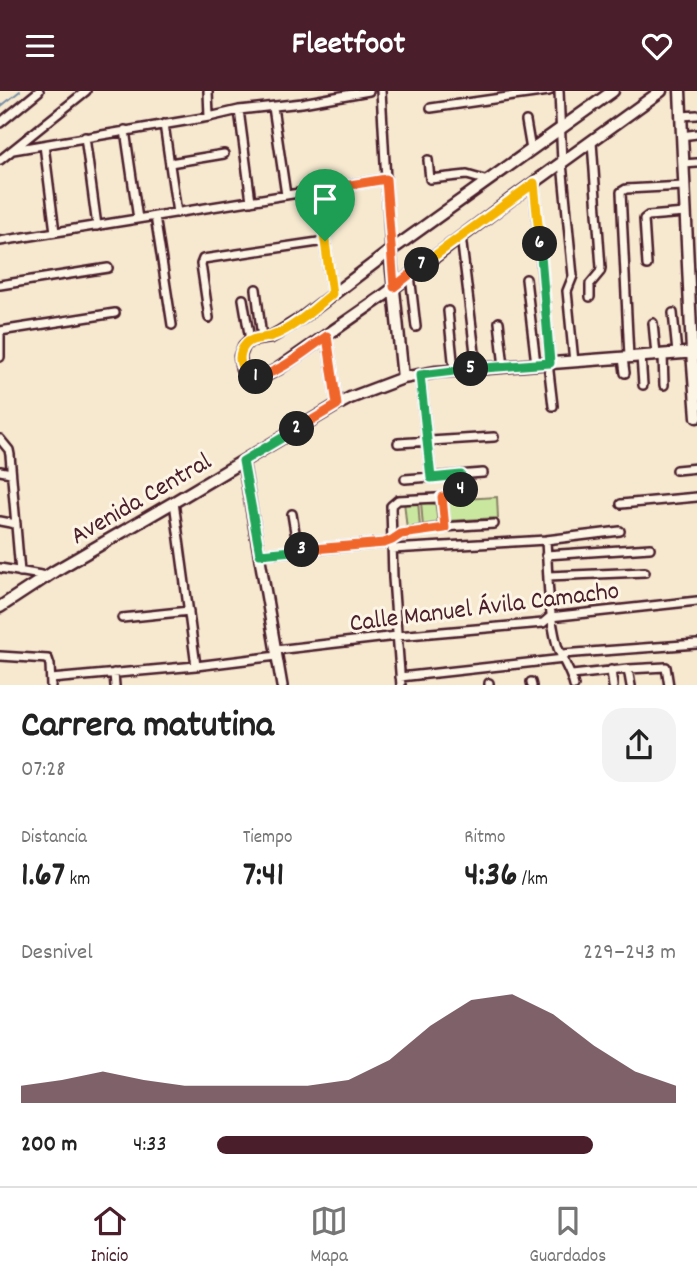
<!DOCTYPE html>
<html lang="es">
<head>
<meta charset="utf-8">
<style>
  :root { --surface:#fff; --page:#f2f2f2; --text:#222; --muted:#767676; --line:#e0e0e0; --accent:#4a1f2b }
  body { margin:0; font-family:Dekko,sans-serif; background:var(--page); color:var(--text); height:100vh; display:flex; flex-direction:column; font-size:26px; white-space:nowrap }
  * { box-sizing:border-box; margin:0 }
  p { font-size:23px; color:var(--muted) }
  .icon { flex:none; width:38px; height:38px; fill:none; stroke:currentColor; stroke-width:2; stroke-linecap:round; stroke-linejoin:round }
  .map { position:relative; height:594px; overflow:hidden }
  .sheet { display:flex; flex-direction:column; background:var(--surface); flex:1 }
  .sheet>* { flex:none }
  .pin { position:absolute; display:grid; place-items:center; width:60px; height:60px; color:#fff; margin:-72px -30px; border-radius:50% 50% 50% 0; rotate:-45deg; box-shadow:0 0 7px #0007 }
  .pin .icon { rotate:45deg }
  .km { position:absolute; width:35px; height:35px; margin:-18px; border-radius:50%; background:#222; color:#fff; font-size:19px; line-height:35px; text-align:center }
  .round { display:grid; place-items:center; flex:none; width:74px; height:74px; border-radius:21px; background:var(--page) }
  .headline { display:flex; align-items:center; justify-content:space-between; height:119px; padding:0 21px }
  h1 { font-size:38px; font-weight:700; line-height:52px }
  .stats { display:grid; grid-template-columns:repeat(3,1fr); gap:10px; height:119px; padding:7px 21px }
  .stats div { display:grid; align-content:center }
  .stats b { font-size:35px; font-weight:700 }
  .stats small { font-size:19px; font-weight:400 }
  .stats p { font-size:19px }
  .chart { height:196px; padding:14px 21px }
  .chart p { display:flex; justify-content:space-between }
  .chart svg { width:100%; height:126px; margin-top:7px; fill:var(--accent); opacity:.7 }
  ul { padding:0 21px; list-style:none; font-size:23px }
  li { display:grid; grid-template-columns:112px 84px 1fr; align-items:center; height:52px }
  li i { height:18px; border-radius:9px; background:var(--accent) }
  header { display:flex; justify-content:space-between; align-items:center; height:91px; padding:0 21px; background:var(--accent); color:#fff; font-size:32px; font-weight:700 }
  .menu { display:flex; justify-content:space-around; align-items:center; height:98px; border-top:2px solid var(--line); background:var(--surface); font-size:19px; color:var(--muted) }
  .menu a { display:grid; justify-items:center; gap:4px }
  .menu .on { color:var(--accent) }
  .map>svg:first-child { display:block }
  .green { fill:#c9e79f; stroke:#8a8365; stroke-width:2 }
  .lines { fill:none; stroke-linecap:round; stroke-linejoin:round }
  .stream { stroke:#768da4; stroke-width:2 }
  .minor-casing { stroke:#4a1f2b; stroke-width:12 }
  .tertiary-casing { stroke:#4a1f2b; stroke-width:14 }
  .secondary-casing { stroke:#4a1f2b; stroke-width:15 }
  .minor { stroke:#fcf5e5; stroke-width:7 }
  .tertiary { stroke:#fcf5e5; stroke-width:9 }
  .secondary { stroke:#fcf5e5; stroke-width:10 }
  .split-1-casing { stroke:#fff; stroke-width:14 }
  .split-2-casing { stroke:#fff; stroke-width:14 }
  .split-3-casing { stroke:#fff; stroke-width:14 }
  .split-4-casing { stroke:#fff; stroke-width:14 }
  .split-5-casing { stroke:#fff; stroke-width:14 }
  .split-6-casing { stroke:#fff; stroke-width:14 }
  .split-7-casing { stroke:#fff; stroke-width:14 }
  .split-8-casing { stroke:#fff; stroke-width:14 }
  .split-9-casing { stroke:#fff; stroke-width:14 }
  .split-1 { stroke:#f5b400; stroke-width:9 }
  .split-2 { stroke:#f0652b; stroke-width:9 }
  .split-3 { stroke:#22a559; stroke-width:9 }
  .split-4 { stroke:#f0652b; stroke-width:9 }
  .split-5 { stroke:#22a559; stroke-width:9 }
  .split-6 { stroke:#22a559; stroke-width:9 }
  .split-7 { stroke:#f5b400; stroke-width:9 }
  .split-8 { stroke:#f0652b; stroke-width:9 }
  .split-9 { stroke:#f5b400; stroke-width:9 }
  .labels { text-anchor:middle; stroke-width:6; stroke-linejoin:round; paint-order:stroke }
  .street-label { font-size:26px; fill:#4a1f2b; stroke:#fcf5e5 }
</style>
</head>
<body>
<header><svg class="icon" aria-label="menu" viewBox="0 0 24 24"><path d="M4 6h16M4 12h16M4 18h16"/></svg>Fleetfoot<svg class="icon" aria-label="heart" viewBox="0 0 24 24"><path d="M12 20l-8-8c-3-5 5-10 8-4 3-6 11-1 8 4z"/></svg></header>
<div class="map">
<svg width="697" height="595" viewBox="0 0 697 595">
  <rect width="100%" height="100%" fill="#f6e9d0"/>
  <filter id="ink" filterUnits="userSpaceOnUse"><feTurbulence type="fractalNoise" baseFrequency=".0143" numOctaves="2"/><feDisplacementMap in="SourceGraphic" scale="14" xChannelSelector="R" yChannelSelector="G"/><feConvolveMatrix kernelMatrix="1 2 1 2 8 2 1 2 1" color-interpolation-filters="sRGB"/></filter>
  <g filter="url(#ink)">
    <path class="green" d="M497,406L498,427L448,430L446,409Z
      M435,408L438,435L423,436L421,410Z
      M418,409L420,437L407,439L404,410Z"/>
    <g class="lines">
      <path class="stream" d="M0,16L20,0"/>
      <defs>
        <path id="minor" d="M208,0L209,26
          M381,0L390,160
          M559,0L562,72L573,185L567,200L574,271
          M273,16L286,104
          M431,17L549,0
          M239,19L251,110
          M681,25L697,24
          M526,30L531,59
          M0,32L39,0
          M164,33L177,122
          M125,39L138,128
          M681,45L697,43
          M85,46L97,135
          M44,54L55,141
          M13,59L209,26L239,19L302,12L369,0
          M0,69L86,0
          M428,69L430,88L467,84L488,90
          M170,72L224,63
          M683,73L697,72
          M534,92L550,272
          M318,99L332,203
          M155,125L172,234
          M461,145L477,278
          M0,150L386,88
          M647,174L644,128L648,125L685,122
          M410,184L416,236
          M526,188L536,273
          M0,194L108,177
          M256,198L262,247
          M590,206V193L600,181L601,177L592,51
          M243,208L250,249
          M448,220L454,279
          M673,222L677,262
          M209,227L201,173L203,168L325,150
          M499,231L504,276
          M653,232L656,264
          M0,240L115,222
          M0,241V266
          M327,245L337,314
          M663,264L664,294
          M641,265L643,294
          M629,266L621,101L626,98L684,95
          M623,267L625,282
          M548,272L553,315
          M420,284L431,387
          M0,348L9,359L10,364L20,481
          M398,352L494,346
          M676,379L697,377
          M0,380L11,382
          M405,388L483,382
          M442,406L445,437
          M174,411L196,575
          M621,413L697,406
          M292,423L298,459
          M0,430L16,433
          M546,449C548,484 548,520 557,554C561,568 571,580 574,595
          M392,458L546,449L620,440
          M260,463L384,452C391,450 397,444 404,443C433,435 464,435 494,433
          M546,464L650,457
          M0,477L47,485
          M548,485L645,481
          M122,527L189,520
          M276,559L397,545L543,532L550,526L697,510
          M562,563L697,553
          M0,565L48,568L50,574L51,595
          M628,578L631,595
          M611,579L613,595
          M114,582L115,595
          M572,584L628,578L666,576L669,595
          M400,586L564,568
          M51,588L196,575L277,565
          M531,591L532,595
          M489,592V595
          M401,595L393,487L391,415L398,409L456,406L460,404L461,384"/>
        <path id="tertiary" d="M243,370L282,595"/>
        <path id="secondary" d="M613,0L390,160L302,227L278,242L271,246L250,249L244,255L240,265L241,273L242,278L248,284L255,286L265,285L278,278L383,205L510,109L661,0
          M680,0L692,261L697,326
          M390,160L403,287
          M0,516L55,480L174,411L337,314L350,307L403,287L436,281L697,261"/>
      </defs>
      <use href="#minor" class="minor-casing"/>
      <use href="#tertiary" class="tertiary-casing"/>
      <use href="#secondary" class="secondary-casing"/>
      <use href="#minor" class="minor"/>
      <use href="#tertiary" class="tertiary"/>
      <use href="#secondary" class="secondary"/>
    </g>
  </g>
  <g class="lines" filter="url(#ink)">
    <defs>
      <path id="split-1" d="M256,286C240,283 235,265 246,253C252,246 264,248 272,245C293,238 315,217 332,203L325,150"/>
      <path id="split-2" d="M256,286C279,283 308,258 327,245L337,314L297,338"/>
      <path id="split-3" d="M297,338L243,370L260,463L302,459"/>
      <path id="split-4" d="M302,459L384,452L392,449L401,443L445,437L442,406L456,405L460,404L461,399"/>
      <path id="split-5" d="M461,399V384L431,387L420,284L471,278"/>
      <path id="split-6" d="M471,278L550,272L540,153"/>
      <path id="split-7" d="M422,174L534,92L540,153"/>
      <path id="split-8" d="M332,97L386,88L394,196L422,174"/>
      <path id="split-9" d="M325,150L318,99L332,97"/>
    </defs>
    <use href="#split-1" class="split-1-casing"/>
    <use href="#split-2" class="split-2-casing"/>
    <use href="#split-3" class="split-3-casing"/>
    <use href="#split-4" class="split-4-casing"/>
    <use href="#split-5" class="split-5-casing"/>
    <use href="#split-6" class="split-6-casing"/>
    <use href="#split-7" class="split-7-casing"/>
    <use href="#split-8" class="split-8-casing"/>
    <use href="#split-9" class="split-9-casing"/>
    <use href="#split-1" class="split-1"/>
    <use href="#split-2" class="split-2"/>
    <use href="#split-3" class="split-3"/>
    <use href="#split-4" class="split-4"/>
    <use href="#split-5" class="split-5"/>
    <use href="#split-6" class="split-6"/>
    <use href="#split-7" class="split-7"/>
    <use href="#split-8" class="split-8"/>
    <use href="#split-9" class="split-9"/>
  </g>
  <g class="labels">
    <g class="street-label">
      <text transform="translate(140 406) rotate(-30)" y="9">Avenida Central</text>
      <text transform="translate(484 514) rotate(-7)" y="9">Calle Manuel Ávila Camacho</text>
    </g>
  </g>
</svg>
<div class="pin" style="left:325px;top:150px;background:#1e9e55"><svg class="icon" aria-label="arrive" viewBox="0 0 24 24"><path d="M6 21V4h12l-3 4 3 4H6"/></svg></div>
<b class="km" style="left:256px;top:286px">1</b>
<b class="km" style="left:297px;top:338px">2</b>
<b class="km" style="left:302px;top:459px">3</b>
<b class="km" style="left:461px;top:399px">4</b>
<b class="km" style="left:471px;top:278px">5</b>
<b class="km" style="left:540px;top:153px">6</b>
<b class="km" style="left:422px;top:174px">7</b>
</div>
<section class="sheet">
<div class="headline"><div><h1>Carrera matutina</h1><p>07:28</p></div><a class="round"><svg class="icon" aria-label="share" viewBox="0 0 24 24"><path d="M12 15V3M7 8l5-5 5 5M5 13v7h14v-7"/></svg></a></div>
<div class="stats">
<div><p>Distancia</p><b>1.67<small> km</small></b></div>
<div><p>Tiempo</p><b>7:41</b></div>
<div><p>Ritmo</p><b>4:36<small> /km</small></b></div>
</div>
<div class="chart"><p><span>Desnivel</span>229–243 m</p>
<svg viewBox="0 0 160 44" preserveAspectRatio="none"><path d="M0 44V38L10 36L20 33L30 36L40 38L50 38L60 38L70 38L80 36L90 29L100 17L110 8L120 6L130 13L140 24L150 33L160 38V44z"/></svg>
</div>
<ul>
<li><b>200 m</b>4:33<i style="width:82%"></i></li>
</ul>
</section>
<nav class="menu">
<a class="on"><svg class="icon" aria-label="home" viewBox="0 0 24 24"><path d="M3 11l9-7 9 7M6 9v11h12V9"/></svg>Inicio</a>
<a><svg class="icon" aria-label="map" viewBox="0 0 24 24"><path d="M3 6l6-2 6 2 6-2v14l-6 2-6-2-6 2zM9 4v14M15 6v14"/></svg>Mapa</a>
<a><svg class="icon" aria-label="saved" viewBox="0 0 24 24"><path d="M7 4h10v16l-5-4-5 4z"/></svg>Guardados</a>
</nav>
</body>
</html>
